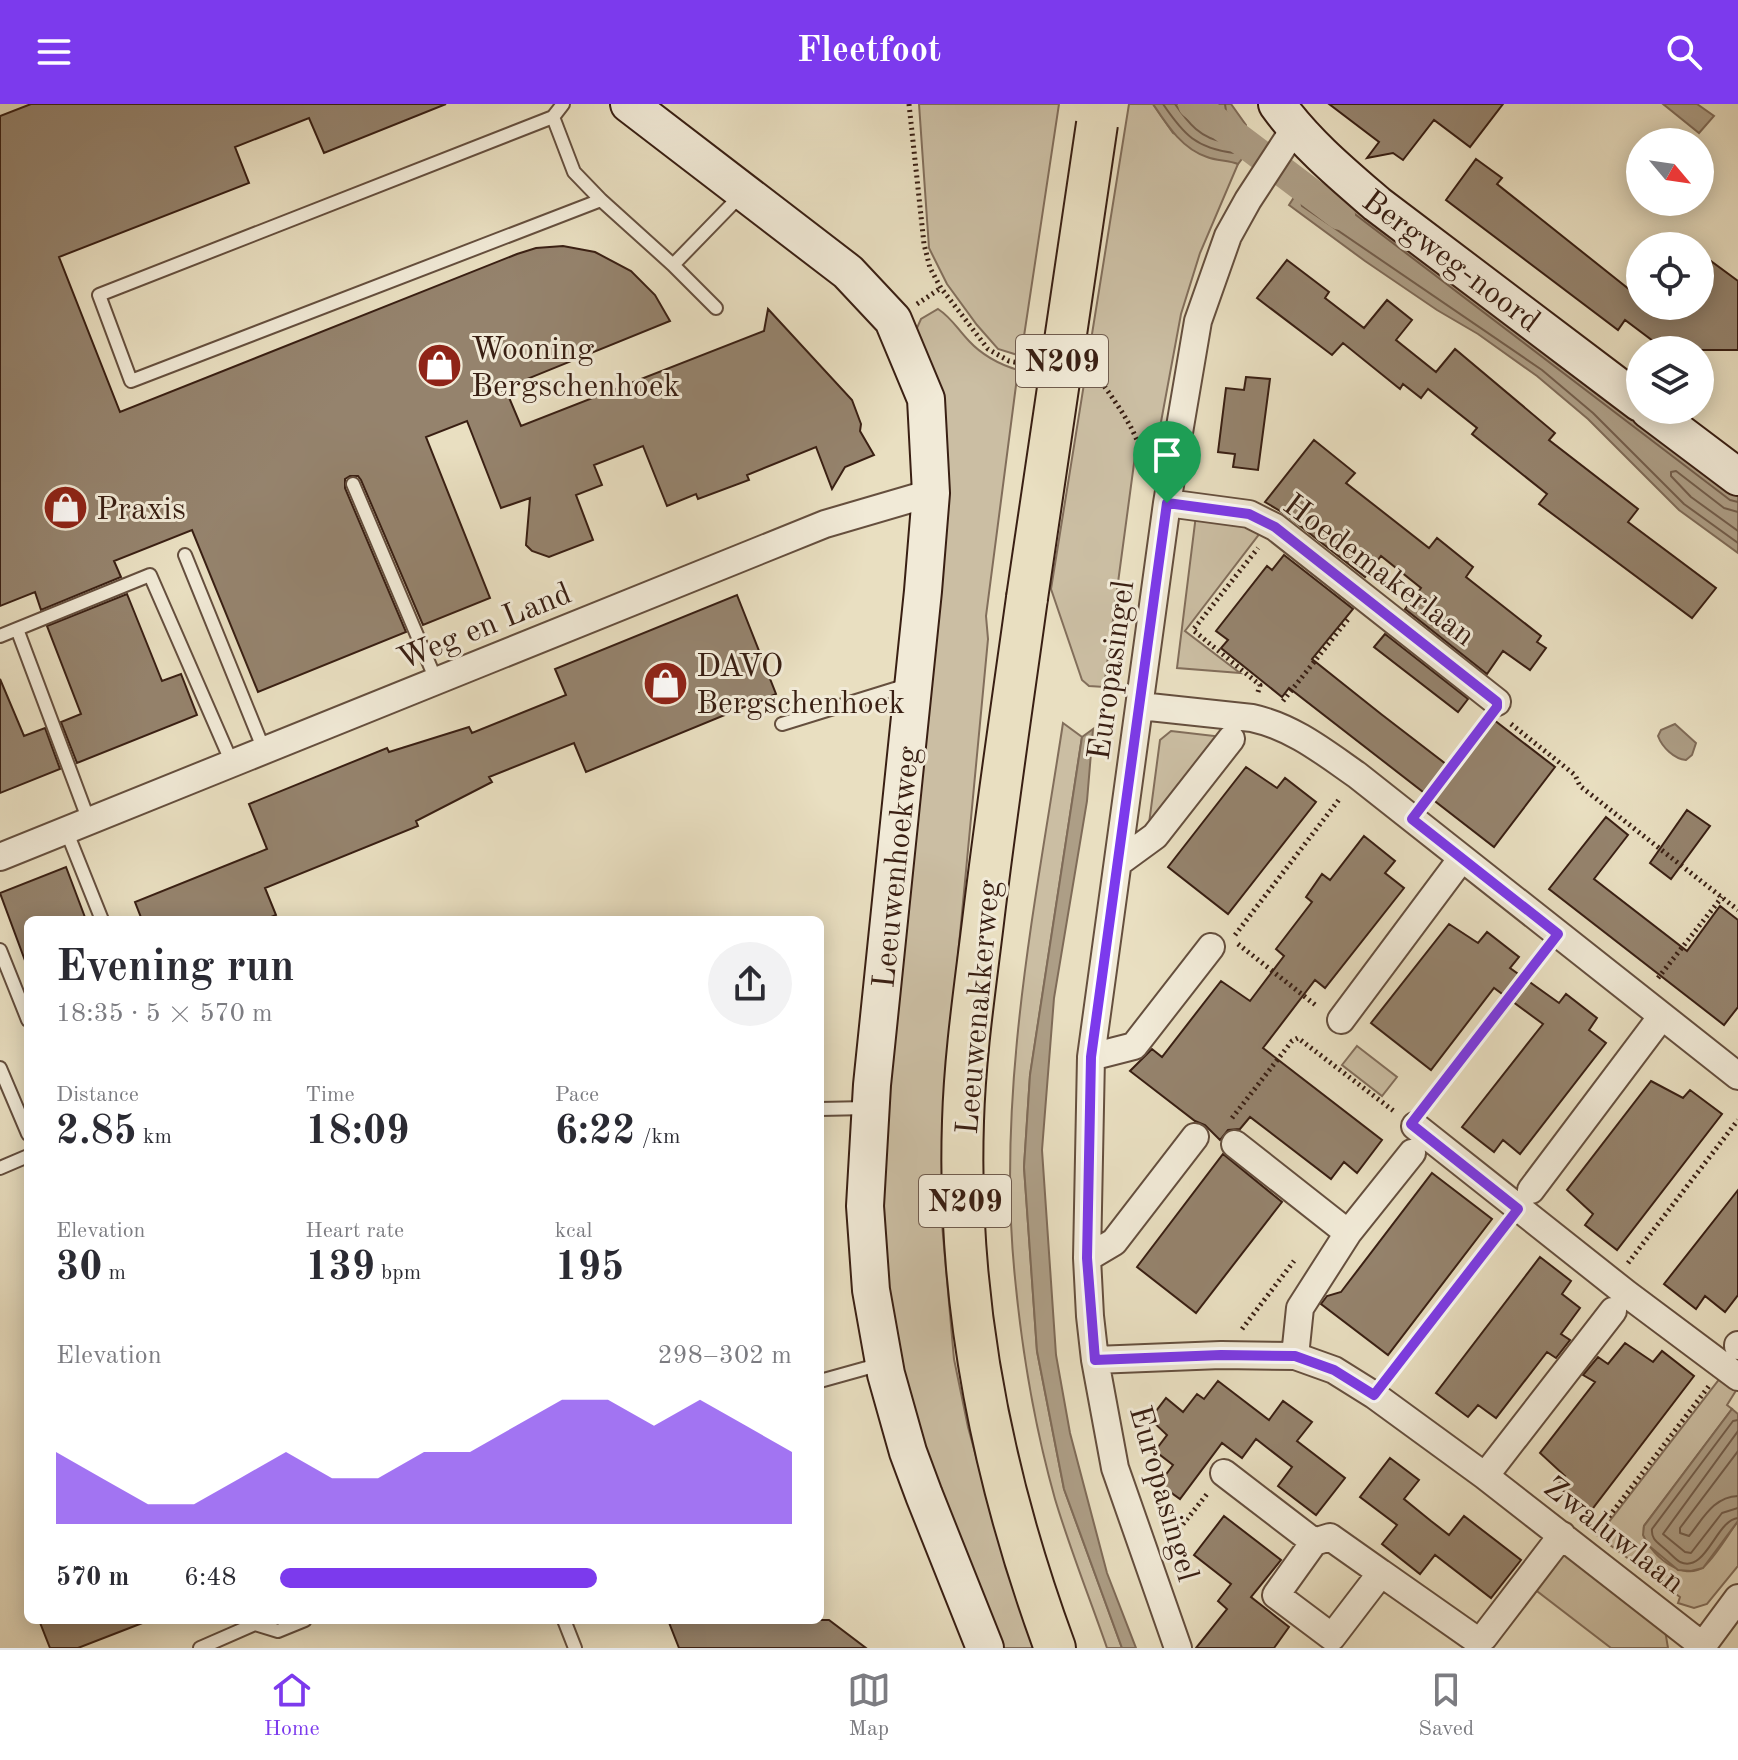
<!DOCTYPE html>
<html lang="en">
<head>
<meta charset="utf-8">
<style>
  :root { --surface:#fff; --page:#f2f2f3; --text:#2b2b33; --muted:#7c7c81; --line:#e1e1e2; --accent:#7c3aed }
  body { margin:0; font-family:"Old Standard TT",serif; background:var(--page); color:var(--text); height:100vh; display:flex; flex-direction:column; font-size:30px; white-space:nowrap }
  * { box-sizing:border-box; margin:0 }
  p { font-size:26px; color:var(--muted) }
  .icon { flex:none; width:44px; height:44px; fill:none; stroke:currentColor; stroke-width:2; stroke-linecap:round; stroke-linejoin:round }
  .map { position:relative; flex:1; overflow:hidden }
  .sheet { position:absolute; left:24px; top:812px; width:800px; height:708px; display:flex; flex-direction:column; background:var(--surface); border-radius:12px; box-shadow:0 4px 20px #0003 }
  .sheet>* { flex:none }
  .needle { width:52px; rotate:119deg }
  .controls { position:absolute; left:1626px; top:24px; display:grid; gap:16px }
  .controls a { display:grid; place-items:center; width:88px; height:88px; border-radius:50%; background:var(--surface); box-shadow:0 4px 20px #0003; font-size:40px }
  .pin { position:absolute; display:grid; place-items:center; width:68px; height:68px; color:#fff; margin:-82px -34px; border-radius:50% 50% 50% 0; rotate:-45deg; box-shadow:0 0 8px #0007 }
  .pin .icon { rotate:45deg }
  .round { display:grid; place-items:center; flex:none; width:84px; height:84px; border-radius:42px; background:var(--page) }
  .overview { display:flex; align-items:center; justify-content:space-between; height:136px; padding:0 32px }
  h1 { font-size:44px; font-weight:700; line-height:60px }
  .figures { display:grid; grid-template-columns:repeat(3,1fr); gap:12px; height:136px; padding:8px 32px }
  .figures div { display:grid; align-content:center }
  .figures b { font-size:40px; font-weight:700 }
  .figures small { font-size:22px; font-weight:400 }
  .figures p { font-size:22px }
  .chart { height:224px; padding:16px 32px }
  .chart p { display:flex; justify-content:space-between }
  .chart svg { width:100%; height:144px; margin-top:8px; fill:var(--accent); opacity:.7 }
  ul { padding:0 32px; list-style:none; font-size:26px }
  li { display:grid; grid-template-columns:128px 96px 1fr; align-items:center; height:60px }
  li i { height:20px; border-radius:10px; background:var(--accent) }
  header { display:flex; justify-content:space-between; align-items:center; height:104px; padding:0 32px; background:var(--accent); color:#fff; font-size:36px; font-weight:700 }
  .menu { display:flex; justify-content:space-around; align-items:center; height:112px; border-top:2px solid var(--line); background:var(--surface); font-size:22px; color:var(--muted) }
  .menu a { display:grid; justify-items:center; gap:4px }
  .menu .active { color:var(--accent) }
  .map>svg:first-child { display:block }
  .green { fill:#cbbea3; stroke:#826e5b; stroke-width:2 }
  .water { fill:#ad9e86; stroke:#7f6b58; stroke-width:2 }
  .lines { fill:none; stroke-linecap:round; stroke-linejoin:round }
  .shore { stroke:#735e4c; stroke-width:2 }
  .canal { stroke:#ad9e86; stroke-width:30 }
  .building { fill:#95836d; stroke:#391f13; stroke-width:2 }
  .lane-casing { stroke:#654f3e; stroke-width:16 }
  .street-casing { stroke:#654f3e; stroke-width:30 }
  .secondary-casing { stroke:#391f13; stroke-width:40 }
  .primary-casing { stroke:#391f13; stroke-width:44 }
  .path { stroke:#391f13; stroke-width:5; stroke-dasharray:2 4; stroke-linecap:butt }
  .lane { stroke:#f1ead7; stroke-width:12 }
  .street { stroke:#f1ead7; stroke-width:26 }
  .secondary { stroke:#f1ead7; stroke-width:36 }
  .primary { stroke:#e9dfc1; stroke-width:40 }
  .primary-bridge-casing { stroke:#391f13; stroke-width:44; stroke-linecap:butt }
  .primary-bridge { stroke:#e9dfc1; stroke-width:40 }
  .route-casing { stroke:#fff; stroke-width:16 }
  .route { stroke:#7c3aed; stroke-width:10 }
  .labels { text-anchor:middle; stroke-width:6; stroke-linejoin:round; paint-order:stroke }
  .shield { fill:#f1ead7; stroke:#705c4e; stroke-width:2 }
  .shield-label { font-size:30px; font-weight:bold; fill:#391f13 }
  .street-label { font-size:32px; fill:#391f13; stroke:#f1ead7 }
  .poi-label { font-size:32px; fill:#391f13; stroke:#f1ead7; text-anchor:start }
</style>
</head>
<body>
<header><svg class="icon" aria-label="menu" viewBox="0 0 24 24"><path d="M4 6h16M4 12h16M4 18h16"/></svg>Fleetfoot<svg class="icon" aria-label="search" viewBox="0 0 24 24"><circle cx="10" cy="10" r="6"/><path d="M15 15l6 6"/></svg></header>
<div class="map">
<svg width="1738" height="1544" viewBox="0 0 1738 1544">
  <rect width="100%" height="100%" fill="#e9dfc1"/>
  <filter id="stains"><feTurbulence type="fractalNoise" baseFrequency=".0025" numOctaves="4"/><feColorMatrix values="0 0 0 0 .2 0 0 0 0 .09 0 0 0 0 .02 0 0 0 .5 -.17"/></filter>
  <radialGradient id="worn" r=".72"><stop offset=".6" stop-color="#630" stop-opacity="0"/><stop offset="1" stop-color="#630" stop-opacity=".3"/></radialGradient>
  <path class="green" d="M919,0H1059L1021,252L998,245L977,221L947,180L929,144Z
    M1129,0H1153L1173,29L1238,60L1200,149L1181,210L1156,345L1135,352L1104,583L1089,582L1082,576L1051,485Z
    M938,205C952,214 958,226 969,237C983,252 998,260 1018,266L986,512L988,535L949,946L942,1058V1120L954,1255L968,1323L993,1415L1038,1544H1000L896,1266L876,1079L948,400L945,312L916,226L921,215Z
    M1196,411L1237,418L1260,429L1185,527L1240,569L1177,564Z
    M1063,619L1082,633L1030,971L1024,1063L1037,1247L1064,1385L1122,1544H1107C1090,1495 1070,1445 1055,1395C1035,1324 1022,1247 1015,1174C996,989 1035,802 1063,619Z
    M1171,627L1223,633L1148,727L1160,636Z
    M1357,942L1397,973L1382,992L1342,961Z
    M1721,1273L1737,1285L1727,1301L1732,1305L1644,1422C1640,1444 1680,1478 1702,1464C1713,1457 1729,1429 1738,1417V1462L1707,1500L1694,1504L1678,1499L1680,1493L1598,1432Z
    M1562,1449L1665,1526L1668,1544H1611L1533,1484Z"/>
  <path class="water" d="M1153,0H1231L1246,21L1245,45L1248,47L1238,60C1228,56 1217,57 1207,53C1182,45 1167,21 1153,0Z
    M1663,0H1697L1714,12L1699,29Z
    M1336,86L1738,392V449L1679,406L1588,315L1537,272L1478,230L1437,206L1365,157L1289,101L1298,87Z
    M1675,620L1696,639L1692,651L1686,656C1674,655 1662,643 1658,632L1661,626Z
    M1093,625L1087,697L1054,894L1042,1046L1056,1251L1070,1329L1107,1469L1136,1544H1122L1064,1385L1037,1247L1024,1063L1030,971L1082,633Z
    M1732,1305L1738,1310V1417L1703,1464L1691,1467L1678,1466L1648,1441L1643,1431L1644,1422Z"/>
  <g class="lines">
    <path class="shore" d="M1163,0C1184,31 1196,44 1234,49L1237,46L1238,23L1226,7L1225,0
      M1175,0C1188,19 1201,35 1225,38L1227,35C1228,21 1216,14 1215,0
      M1738,398L1730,396L1335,95L1301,97L1302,102L1542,266L1593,309L1684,400L1738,439
      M1738,408L1724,404L1676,367L1671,368V372L1691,393L1738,427
      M1738,1316L1733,1317L1652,1425C1651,1435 1657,1438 1665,1445C1670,1449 1675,1455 1680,1458C1706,1470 1716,1416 1738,1414
      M1738,1327L1663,1430L1685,1448L1691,1449L1722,1409L1738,1404
      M1738,1347L1680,1424V1429L1689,1432C1703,1415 1713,1393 1738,1392"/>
    <path class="canal" d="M1193,0L1340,111"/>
  </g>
  <path class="building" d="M31,0H446L324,49L309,14L235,43L249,79L59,153L120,308L517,150L536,144L563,142L595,148L631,167L655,191L670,217L505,284L521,322L764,227L768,205L852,296L861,320L860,327L874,351L845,363L832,385L816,343L747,371L749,376L698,395L696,390L667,402L643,342L594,361L602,381L576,391L593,436L549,453L532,447L526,441L530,394L501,404L467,317L426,333L490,494L423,521L361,376L358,372H350L345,375V384L406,528L258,588L192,426L114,457L121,473L41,506L35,488L0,502V12Z
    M1329,0H1503L1470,43L1434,16L1403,56L1393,49L1367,54L1379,38Z
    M1476,55L1502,74L1497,80L1640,194V202H1651L1665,213L1673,202H1700V149L1738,177V246H1665L1625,216L1618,226L1446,96Z
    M1287,156L1329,188L1325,194L1364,224L1387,196L1412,216L1396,236L1436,268L1455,245L1555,329L1549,336L1638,405L1628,418L1716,484L1692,514L1539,400L1547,390L1472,330L1477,324L1428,285L1421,294L1403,280L1400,285L1343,239L1332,251L1257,194Z
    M1246,273L1270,275L1258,366L1233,363L1235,350L1218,348L1226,284L1244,286Z
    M1314,336L1355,369L1346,379L1429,444L1437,434L1473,463L1466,473L1541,532L1537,538L1546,544L1530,566L1503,547L1487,570L1405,505L1421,484L1381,452L1365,473L1285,410L1265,398Z
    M1284,451L1353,505L1312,555L1381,610L1455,667L1494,616L1555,663L1494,743L1289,584L1282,593L1221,544L1228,536L1216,527L1267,462L1272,466Z
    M127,490L162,577L181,570L197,611L77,659L61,618L81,610L47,522Z
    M737,491L776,590L586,668L574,639L489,673L492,678L416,717L418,722L265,784L276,811L264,816H142L135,798L267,745L249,700L387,644L389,648L469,623L472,629L566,591L555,565Z
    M1385,530L1468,595L1458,608L1374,543Z
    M0,575L24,632L45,624L60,665L0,689Z
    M1246,663L1277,684L1285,674L1316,698L1228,810L1168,763Z
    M1687,706L1710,722L1671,775L1650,759Z
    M1606,713L1628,731L1594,775L1687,847L1720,802L1738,816V903L1724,921L1549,785Z
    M1364,732L1395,757L1385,769L1404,784L1325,884L1315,876L1263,944L1382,1036L1357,1069L1344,1058L1331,1075L1250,1013L1240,1025L1228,1026L1220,1036L1205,1021L1195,1017L1130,967L1152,945L1162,953L1221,877L1250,897L1284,852L1276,845L1312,798L1306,793L1322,770L1330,776Z
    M66,763L86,816H28L27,862L0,789Z
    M1449,820L1478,839L1487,828L1519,853L1510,864L1559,899L1566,890L1597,914L1589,926L1606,939L1520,1050L1503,1036L1494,1048L1462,1023L1543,920L1494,884L1431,966L1371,919Z
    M1651,977L1683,994L1690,986L1722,1010L1617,1146L1585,1121L1593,1110L1567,1086Z
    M1223,1050L1282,1098L1196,1209L1137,1163Z
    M1432,1069L1492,1115L1388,1251L1321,1200L1327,1192L1341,1188Z
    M1738,1086V1191L1725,1208L1705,1192L1696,1205L1664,1180Z
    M1540,1153L1571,1177L1562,1190L1580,1204L1561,1230L1570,1236L1556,1254L1547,1248L1496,1314L1478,1301L1468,1313L1436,1289Z
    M1625,1239L1653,1258L1662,1247L1694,1272L1590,1408L1557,1382L1565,1372L1540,1349L1595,1278L1583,1271L1598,1253L1608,1260Z
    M1218,1277L1269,1316L1283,1297L1312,1318L1297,1337L1345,1374L1316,1411L1278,1382L1292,1363L1256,1335L1242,1354L1222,1339L1180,1395L1159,1380L1173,1361L1155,1347L1167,1331L1150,1315L1166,1294L1183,1308L1197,1290L1204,1295Z
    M1390,1354L1419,1376L1404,1395L1431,1417L1449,1431L1464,1412L1521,1456L1491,1494L1435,1451L1420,1470L1382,1440L1397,1421L1360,1393Z
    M1224,1412L1281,1456L1251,1493L1289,1523L1274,1544H1196L1227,1505L1218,1497L1231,1480L1194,1451Z
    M39,1516H145V1518L78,1544H50Z
    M668,1516H829L866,1544H679Z"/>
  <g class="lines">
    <defs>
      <path id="lane" d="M563,0L553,13L574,68L601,96L673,161L741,91
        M553,13L99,191L131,277L601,96
        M673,161L716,204
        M353,380L436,576
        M185,451L264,646
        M17,525L89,717
        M0,532L150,471L232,659
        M782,620L911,580
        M66,726L102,816
        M0,846L28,916
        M0,964L28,1030
        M820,1005L867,1004
        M0,1064L28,1052
        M820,1277L881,1260
        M564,1516L575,1544
        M200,1544L255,1520L278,1527L305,1516"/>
      <path id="street" d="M1167,399L1249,410L1275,423L1497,598
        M1140,602L1252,614C1293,623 1324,648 1357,671L1738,972
        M0,753L825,420L931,389
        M1118,759L1155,732L1231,635
        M1341,916L1462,754
        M1091,953L1134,942L1211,843
        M1415,1022L1627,1190L1738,1273
        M1235,1040L1348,1129
        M1531,1086L1662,912
        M1087,1154L1114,1138L1195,1033
        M1738,1242V1241
        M1295,1252L1300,1204L1348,1129L1412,1049
        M1095,1256L1221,1251L1295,1252L1334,1266L1374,1291L1485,1372L1703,1542
        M1224,1369L1314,1438
        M1485,1372L1613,1207
        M1330,1433L1381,1469L1332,1533L1276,1491L1314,1438Z
        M1381,1469L1475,1535L1484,1533L1562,1431
        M1178,1544L1115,1364L1095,1256L1090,1212L1087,1154L1091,953L1167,399L1198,217L1228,132L1248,96L1295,24
        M1701,1544L1738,1494"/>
      <path id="secondary" d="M629,0L848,168L893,216L926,295L931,389L923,487L872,981L865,1102L871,1186L886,1270L908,1348L924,1391L985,1544
        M1277,0C1305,39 1341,69 1377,100L1640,299
        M1649,306L1738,373"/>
      <path id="primary" d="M1027,494C1012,602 996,710 983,818C975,884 965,950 963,1017C957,1197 993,1376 1055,1544"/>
    </defs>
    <use href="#lane" class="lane-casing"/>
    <use href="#street" class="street-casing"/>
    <use href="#secondary" class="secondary-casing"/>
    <use href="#primary" class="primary-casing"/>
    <path class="path" d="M909,0L924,140L930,164L941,184L988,245L1009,257L1030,261
      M917,200L941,184
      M1090,274L1100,276C1118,302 1139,329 1144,360
      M1258,588L1260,581L1193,526L1258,444
      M1283,597L1349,514
      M1511,620L1575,671L1580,682L1738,806
      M1428,694L1485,619
      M1235,831L1341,693
      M1238,840L1318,903
      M1658,874L1722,793
      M1427,1000L1543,849
      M1232,1014L1292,937L1298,934L1395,1008
      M1628,1159L1738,1016
      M1242,1225L1294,1157
      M1391,1270L1502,1126
      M1598,1427L1709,1282
      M1168,1439L1207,1390"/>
    <use href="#lane" class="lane"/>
    <use href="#street" class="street"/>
    <use href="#secondary" class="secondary"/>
    <use href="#primary" class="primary"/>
    <defs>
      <path id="primary-bridge" d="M1027,494L1097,20"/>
    </defs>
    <use href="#primary-bridge" class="primary-bridge-casing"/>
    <use href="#primary-bridge" class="primary-bridge"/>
  </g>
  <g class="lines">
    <defs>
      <path id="route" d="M1167,399L1249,410L1275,423L1497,598V603L1412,715L1558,830L1411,1020L1518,1105L1374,1291L1334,1266L1295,1252L1221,1251L1095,1256L1087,1154L1091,953Z"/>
    </defs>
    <use href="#route" class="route-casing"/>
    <use href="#route" class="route"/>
  </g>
  <defs>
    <symbol id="shop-disc" viewBox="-11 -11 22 22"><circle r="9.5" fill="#8f2418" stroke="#f1ead7"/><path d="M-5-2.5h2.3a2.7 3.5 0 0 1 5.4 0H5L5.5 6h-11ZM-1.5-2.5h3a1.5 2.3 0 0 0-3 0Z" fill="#fff"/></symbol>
  </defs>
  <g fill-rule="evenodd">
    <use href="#shop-disc" x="414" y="236" width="51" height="51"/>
    <use href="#shop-disc" x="40" y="378" width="51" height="51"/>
    <use href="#shop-disc" x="640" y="554" width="51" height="51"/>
  </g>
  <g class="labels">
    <g class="shield">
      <rect x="1016" y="231" width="92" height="52" rx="6"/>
      <rect x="919" y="1071" width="92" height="52" rx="6"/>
    </g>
    <g class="shield-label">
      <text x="1062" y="267">N209</text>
      <text x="965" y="1107">N209</text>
    </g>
    <g class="street-label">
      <text transform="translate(1452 156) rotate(37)" y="11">Bergweg-noord</text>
      <text transform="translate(1380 465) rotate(37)" y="11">Hoedemakerlaan</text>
      <text transform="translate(484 521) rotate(-22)" y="11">Weg en Land</text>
      <text transform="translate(1110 566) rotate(-82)" y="11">Europasingel</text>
      <text transform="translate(895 763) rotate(-84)" y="11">Leeuwenhoekweg</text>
      <text transform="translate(977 903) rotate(-85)" y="11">Leeuwenakkerweg</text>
      <text transform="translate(1165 1389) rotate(74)" y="11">Europasingel</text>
      <text transform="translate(1615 1430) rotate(38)" y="11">Zwaluwlaan</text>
    </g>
    <g class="poi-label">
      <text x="471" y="255">Wooning<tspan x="471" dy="37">Bergschenhoek</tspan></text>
      <text x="96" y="415">Praxis</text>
      <text x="696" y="572">DAVO<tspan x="696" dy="37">Bergschenhoek</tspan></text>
    </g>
  </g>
  <rect width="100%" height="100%" filter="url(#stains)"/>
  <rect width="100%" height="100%" fill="url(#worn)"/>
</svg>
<div class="controls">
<a><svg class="needle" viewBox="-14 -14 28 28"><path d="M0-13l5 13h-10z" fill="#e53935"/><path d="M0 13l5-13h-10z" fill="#7c7c81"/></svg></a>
<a><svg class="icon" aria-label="locate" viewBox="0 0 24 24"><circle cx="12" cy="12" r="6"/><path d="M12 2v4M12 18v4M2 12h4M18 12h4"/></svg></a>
<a><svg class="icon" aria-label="layers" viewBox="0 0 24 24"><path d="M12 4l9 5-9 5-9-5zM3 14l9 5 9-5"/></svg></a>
</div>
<div class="pin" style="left:1167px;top:399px;background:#1e9e55"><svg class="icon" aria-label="arrive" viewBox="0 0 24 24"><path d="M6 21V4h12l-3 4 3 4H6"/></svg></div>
<section class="sheet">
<div class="overview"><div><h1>Evening run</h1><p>18:35 · 5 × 570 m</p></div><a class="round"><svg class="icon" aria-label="share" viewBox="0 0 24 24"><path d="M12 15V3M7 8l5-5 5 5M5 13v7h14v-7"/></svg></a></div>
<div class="figures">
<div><p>Distance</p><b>2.85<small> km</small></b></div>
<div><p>Time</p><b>18:09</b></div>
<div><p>Pace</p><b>6:22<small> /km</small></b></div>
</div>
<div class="figures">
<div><p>Elevation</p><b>30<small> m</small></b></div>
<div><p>Heart rate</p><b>139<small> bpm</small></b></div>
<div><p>kcal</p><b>195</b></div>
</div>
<div class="chart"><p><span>Elevation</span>298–302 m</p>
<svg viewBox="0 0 160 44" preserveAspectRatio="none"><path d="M0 44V22L10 30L20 38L30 38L40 30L50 22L60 30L70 30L80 22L90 22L100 14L110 6L120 6L130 14L140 6L150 14L160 22V44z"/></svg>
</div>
<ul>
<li><b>570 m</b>6:48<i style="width:62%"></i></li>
</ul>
</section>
</div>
<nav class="menu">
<a class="active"><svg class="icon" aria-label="home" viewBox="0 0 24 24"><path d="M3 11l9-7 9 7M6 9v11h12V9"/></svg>Home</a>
<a><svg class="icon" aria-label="map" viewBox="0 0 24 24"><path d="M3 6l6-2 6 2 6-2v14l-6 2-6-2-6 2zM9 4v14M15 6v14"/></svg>Map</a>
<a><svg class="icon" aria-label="saved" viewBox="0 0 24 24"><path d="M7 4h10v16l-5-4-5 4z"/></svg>Saved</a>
</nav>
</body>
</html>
